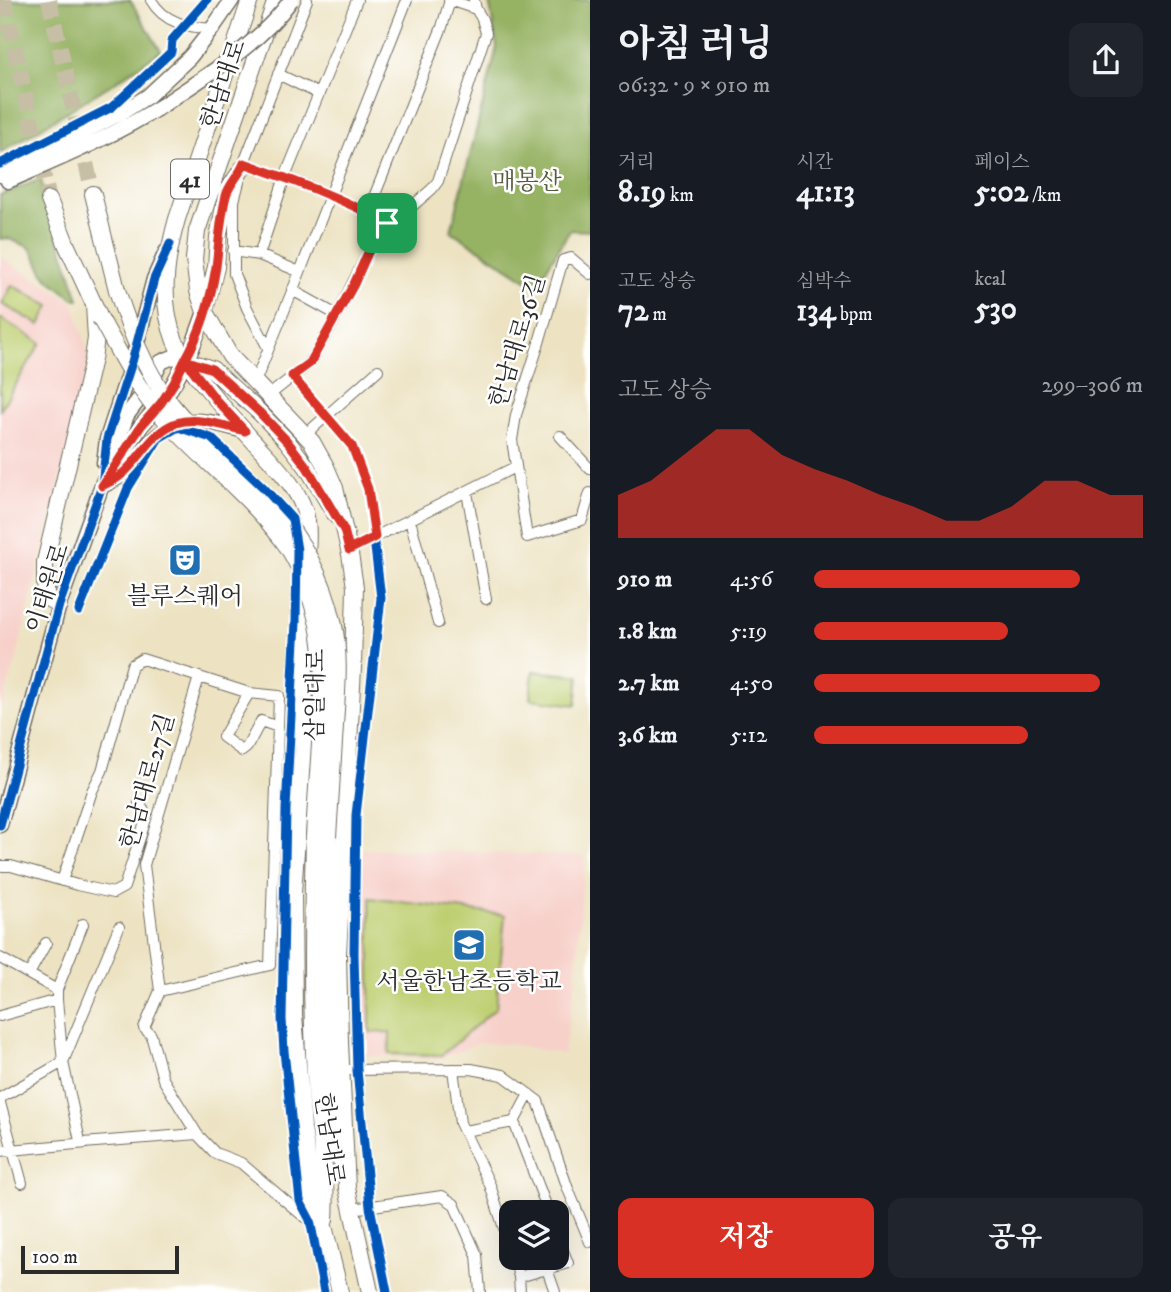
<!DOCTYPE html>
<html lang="ko">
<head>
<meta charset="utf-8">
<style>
  :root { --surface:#171b24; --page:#20242c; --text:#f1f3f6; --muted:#9ea1a6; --accent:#d93025 }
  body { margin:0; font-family:"IM FELL DW Pica","Noto Serif KR",serif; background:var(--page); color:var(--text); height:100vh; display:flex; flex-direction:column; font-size:26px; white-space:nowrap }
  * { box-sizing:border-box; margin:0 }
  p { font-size:23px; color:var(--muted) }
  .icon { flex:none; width:38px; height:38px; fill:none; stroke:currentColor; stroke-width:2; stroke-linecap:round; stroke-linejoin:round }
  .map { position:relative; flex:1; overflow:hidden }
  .drawer { display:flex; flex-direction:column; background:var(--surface); width:581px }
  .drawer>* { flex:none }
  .tools { position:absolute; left:499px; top:1200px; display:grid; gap:14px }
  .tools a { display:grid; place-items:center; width:70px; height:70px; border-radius:14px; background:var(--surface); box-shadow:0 7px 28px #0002; font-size:35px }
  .scale { position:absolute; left:21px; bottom:18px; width:158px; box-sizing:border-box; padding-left:7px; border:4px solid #2b2b2b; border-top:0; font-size:19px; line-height:24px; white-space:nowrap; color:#2b2b2b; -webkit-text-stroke:5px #fff; paint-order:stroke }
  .pin { position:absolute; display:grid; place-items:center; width:60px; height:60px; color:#fff; margin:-30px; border-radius:14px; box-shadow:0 4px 10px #0006 }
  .round { display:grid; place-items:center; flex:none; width:74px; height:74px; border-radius:14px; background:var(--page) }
  .head { display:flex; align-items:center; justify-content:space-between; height:119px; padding:0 28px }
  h1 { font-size:38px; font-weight:700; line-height:52px }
  .stats { display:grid; grid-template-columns:repeat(3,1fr); gap:10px; height:119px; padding:7px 28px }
  .stats div { display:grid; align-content:center }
  .stats b { font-size:30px; font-weight:700 }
  .stats small { font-size:19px; font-weight:400 }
  .stats p { font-size:19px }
  .chart { height:196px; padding:14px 28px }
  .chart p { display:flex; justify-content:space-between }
  .chart svg { width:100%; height:126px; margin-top:7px; fill:var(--accent); opacity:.7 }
  .action { display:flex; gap:14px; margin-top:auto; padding:14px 28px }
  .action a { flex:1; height:80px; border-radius:14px; background:var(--accent); color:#fff; font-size:28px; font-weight:700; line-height:80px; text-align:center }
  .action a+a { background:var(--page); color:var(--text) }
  ul { padding:0 28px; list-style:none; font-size:23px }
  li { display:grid; grid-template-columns:112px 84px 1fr; align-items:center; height:52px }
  li i { height:18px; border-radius:9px; background:var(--accent) }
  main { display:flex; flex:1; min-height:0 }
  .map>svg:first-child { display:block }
  .built { fill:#f7d0c9 }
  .green { fill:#becf71; stroke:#747d4e; stroke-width:2 }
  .forest { fill:#96b263; stroke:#606e47; stroke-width:2 }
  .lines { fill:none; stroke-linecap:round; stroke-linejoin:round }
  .primary-tunnel { stroke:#c6bea5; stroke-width:16; stroke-dasharray:16 8; stroke-linecap:butt }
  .street-casing { stroke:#6f6b60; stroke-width:12 }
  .secondary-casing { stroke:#6f6b60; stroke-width:17 }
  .primary-casing { stroke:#6f6b60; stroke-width:18 }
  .street { stroke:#fff; stroke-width:10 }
  .secondary { stroke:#fff; stroke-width:14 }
  .primary { stroke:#fff; stroke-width:16 }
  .secondary-bridge-casing { stroke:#6f6b60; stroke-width:17; stroke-linecap:butt }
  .primary-bridge-casing { stroke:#6f6b60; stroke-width:18; stroke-linecap:butt }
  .secondary-bridge { stroke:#fff; stroke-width:14 }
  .primary-bridge { stroke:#fff; stroke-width:16 }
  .cycleway-casing { stroke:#fff; stroke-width:13 }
  .cycleway { stroke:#0057b8; stroke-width:9 }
  .route-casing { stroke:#fff; stroke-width:14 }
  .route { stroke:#d93025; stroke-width:9 }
  .labels { text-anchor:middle; stroke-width:5; stroke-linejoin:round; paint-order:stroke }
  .shield { fill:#fff; stroke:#6b6b6b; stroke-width:2 }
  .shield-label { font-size:23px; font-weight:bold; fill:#2b2b2b }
  .street-label { font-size:24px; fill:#2b2b2b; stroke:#fff }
  .park-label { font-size:24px; fill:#575c40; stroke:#fff }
  .poi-label { font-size:24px; fill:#2b2b2b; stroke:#fff }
</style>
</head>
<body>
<main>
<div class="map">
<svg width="590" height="1292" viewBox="0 0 590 1292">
  <rect width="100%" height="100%" fill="#fff"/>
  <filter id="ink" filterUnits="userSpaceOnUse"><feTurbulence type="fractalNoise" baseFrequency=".0143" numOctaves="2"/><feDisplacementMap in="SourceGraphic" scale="14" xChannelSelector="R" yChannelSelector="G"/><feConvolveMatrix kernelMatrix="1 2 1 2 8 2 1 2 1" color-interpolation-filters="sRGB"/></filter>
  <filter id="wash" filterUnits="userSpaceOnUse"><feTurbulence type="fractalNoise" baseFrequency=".00686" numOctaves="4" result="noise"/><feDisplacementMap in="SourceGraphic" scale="28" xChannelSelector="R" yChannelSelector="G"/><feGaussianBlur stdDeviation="1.57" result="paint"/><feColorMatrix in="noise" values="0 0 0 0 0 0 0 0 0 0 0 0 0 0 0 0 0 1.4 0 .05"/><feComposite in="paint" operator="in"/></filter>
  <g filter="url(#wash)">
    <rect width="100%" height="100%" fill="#ede3c3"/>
    <path class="built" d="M0,257L74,303L89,357L15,665L0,711Z
      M360,849L585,856L574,992L563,1054L510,1044L479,1043L442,1058L362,1055L359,984Z"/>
    <path class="green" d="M12,285L50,306L40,325L2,304Z
      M0,318L41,343L0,410Z
      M533,671L579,676L576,705L530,699Z
      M370,898L505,915L496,1008L442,1055L389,1054L390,1033L370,1032Z"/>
    <path class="forest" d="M0,0H130L161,51L112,84L0,153Z
      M489,0H590V231L570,230L536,286L451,231L497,47Z
      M41,179L44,195L79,299H74L46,277L35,256L29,247L7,238L0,239V195Z"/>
  </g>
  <g filter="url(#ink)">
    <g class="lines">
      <path class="primary-tunnel" d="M4,0L49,200
        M49,0L93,194"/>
      <defs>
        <path id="street" d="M151,0C164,23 188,27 212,29
          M449,0L476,9
          M278,74L319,94
          M244,163C292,180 342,198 387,223
          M368,212L442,27L450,0
          M233,251L259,255L300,272
          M259,255L285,177L357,0
          M590,274L571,258L563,260L538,346L516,415L512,440L527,537L582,520L590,493
          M292,290L337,315
          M268,348L247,308L234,274V201L244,163L307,0
          M255,382L300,272L407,0
          M268,396L310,363L337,315L371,246L387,223L402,215L432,189L438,181L486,33L482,19L476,9L474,0
          M305,435L378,370
          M560,436L590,469
          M467,492L486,599
          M410,520L438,623
          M349,550L515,467
          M249,693L223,737L242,751L247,747L261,721L278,727
          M0,866H11L77,885L113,893L124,887L147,816L139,803
          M62,881L92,791L102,771L132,665L142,659L199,677
          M83,924L57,990V1000L63,1062L80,1141L83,1143L197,1134
          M0,958L57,990
          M29,974L46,943
          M160,991L270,965L279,696L249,693L199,677L144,865L160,991L144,1028L151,1035L163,1079L197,1134L215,1153L241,1163L302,1215L323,1228
          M0,1016L57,1000
          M453,1069L460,1123L490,1185L511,1250
          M341,1070L471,1069L503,1075L538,1101L568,1189L590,1242
          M0,1098L63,1062L119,927
          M0,1103L22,1183
          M514,1122L549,1213
          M464,1131L514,1122L529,1094
          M0,1151L87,1143
          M352,1209L442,1196L454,1204L477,1255L480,1292
          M514,1258L519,1277L520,1292
          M547,1269L555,1292
          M519,1277L568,1263L556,1233"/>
        <path id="secondary" d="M0,175L121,113L148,96L190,57L212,29L232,0
          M8,181C61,158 114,136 163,105
          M104,463L107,439L132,362L154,279L166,252
          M114,467L141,426L161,403L174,383L192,348L205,312
          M102,486C109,482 116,479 122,475C130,468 137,457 144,449C177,411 201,419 245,431
          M0,825L59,605L127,415L149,386L161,362L173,357L185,360"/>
        <path id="primary" d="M250,0L177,219C166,258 159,301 175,341C180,354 190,366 198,377C220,405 245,432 269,458C285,476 304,497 307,522C309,534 307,548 307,560
          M276,0L197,231L194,259L198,291L205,312L230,356L312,442L326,467L335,488L350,554L355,587L353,667L338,954L340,1043L347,1188L370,1292
          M93,194L117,290
          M49,200L67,246L98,313
          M205,310L216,267L218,237L227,192L242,169
          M185,360L212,369L259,412L287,441L307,467L336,516
          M306,589L304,743L293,893L294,1015L303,1128L311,1188L325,1230L340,1292
          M59,605L47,598L45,583V562L93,359L96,338L94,305
          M314,837C312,920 310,1004 316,1088C319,1132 328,1176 325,1220
          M328,837C325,905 324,973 327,1041C328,1080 329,1121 339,1158"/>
      </defs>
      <use href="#street" class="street-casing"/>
      <use href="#secondary" class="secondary-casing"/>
      <use href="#primary" class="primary-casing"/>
      <use href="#street" class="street"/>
      <use href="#secondary" class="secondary"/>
      <use href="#primary" class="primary"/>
      <defs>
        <path id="secondary-bridge" d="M163,105C208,74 259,45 291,0"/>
        <path id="primary-bridge" d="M117,290C129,328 144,368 168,400C192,432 225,458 254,486C293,524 321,567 333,621C341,656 337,691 335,726C333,763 330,800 328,837
          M100,318C119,351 136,388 162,416C200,458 247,493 281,538C300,562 311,595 318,625C324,653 323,681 322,710C320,752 316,794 314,837"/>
      </defs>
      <use href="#secondary-bridge" class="secondary-bridge-casing"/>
      <use href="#primary-bridge" class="primary-bridge-casing"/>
      <use href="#secondary-bridge" class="secondary-bridge"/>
      <use href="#primary-bridge" class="primary-bridge"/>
      <defs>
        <path id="cycleway" d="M0,164L112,107L171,52L172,40L207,0
          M292,376L352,446L368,489L381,598L356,815L354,954L357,1070L370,1207L387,1292
          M79,611L128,488L159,438L178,427L211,438L264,488L292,519L297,550L296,622L286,809L282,1019L284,1051L300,1201L310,1220L324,1292
          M0,825L59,605L102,486L107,439L132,362L154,279L170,244"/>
      </defs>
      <use href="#cycleway" class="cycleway-casing"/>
      <use href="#cycleway" class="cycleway"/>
    </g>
  </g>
  <g class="lines" filter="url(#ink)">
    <defs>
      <path id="route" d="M387,223C342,198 292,180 244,163C240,175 229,184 226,196C220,220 219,243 216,267C211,298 201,332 185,360L216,400L245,431C224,426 197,416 176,423C151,432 140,460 121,475C116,480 108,482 102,486L141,426L161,403L174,383L185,360L212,369L259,412L287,441L307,467L344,530L349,550L375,537L368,489L352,446L292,376L310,363L354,284L371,246L387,223"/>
    </defs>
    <use href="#route" class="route-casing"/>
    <use href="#route" class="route"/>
  </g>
  <defs>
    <symbol id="theatre-square" viewBox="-11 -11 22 22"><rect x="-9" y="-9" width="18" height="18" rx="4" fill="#1f6fb2" stroke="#fff"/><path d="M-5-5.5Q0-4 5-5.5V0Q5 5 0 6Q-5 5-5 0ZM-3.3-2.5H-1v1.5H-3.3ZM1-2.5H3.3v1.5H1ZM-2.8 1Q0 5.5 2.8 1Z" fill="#fff"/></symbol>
    <symbol id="school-square" viewBox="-11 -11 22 22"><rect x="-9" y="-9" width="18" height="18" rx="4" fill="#1f6fb2" stroke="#fff"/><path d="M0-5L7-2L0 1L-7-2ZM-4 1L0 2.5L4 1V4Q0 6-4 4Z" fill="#fff"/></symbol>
  </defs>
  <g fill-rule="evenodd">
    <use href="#theatre-square" x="166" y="541" width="38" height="38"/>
    <use href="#school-square" x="450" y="926" width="38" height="38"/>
  </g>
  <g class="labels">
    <rect class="shield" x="171" y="159.5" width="38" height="39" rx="5"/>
    <g class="shield-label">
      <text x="190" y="187">41</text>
    </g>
    <g class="street-label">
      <text transform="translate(223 84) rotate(-71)" y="8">한남대로</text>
      <text transform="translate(517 341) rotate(-73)" y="8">한남대로36길</text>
      <text transform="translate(47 588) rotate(-72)" y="8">이태원로</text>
      <text transform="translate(315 695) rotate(-89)" y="8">삼일대로</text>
      <text transform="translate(147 781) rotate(-74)" y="8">한남대로27길</text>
      <text transform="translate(330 1139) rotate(82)" y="8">한남대로</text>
    </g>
    <g class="park-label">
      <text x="527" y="189">매봉산</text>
    </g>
    <g class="poi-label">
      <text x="185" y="604">블루스퀘어</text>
      <text x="469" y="989">서울한남초등학교</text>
    </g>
  </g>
</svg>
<div class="tools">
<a><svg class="icon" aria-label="layers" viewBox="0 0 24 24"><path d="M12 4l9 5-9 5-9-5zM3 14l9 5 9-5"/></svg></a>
</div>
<div class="scale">100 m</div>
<div class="pin" style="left:387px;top:223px;background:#1e9e55"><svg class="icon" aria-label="arrive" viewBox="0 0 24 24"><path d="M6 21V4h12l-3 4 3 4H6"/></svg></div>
</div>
<section class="drawer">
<div class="head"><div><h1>아침 러닝</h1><p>06:32 · 9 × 910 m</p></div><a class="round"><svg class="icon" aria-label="share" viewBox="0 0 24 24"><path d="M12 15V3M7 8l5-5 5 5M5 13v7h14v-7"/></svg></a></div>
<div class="stats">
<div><p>거리</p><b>8.19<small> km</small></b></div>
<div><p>시간</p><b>41:13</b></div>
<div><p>페이스</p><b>5:02<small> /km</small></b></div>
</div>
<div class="stats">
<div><p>고도 상승</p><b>72<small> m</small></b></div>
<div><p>심박수</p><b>134<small> bpm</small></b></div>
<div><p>kcal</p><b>530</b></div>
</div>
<div class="chart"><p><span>고도 상승</span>299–306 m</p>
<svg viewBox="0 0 160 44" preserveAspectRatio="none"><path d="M0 44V29L10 24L20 15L30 6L40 6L50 15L60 20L70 24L80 29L90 33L100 38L110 38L120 33L130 24L140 24L150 29L160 29V44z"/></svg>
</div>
<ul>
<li><b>910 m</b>4:56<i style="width:81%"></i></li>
<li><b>1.8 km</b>5:19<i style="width:59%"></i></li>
<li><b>2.7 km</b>4:50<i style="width:87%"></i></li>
<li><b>3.6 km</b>5:12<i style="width:65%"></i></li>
</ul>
<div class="action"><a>저장</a><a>공유</a></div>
</section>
</main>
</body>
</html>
